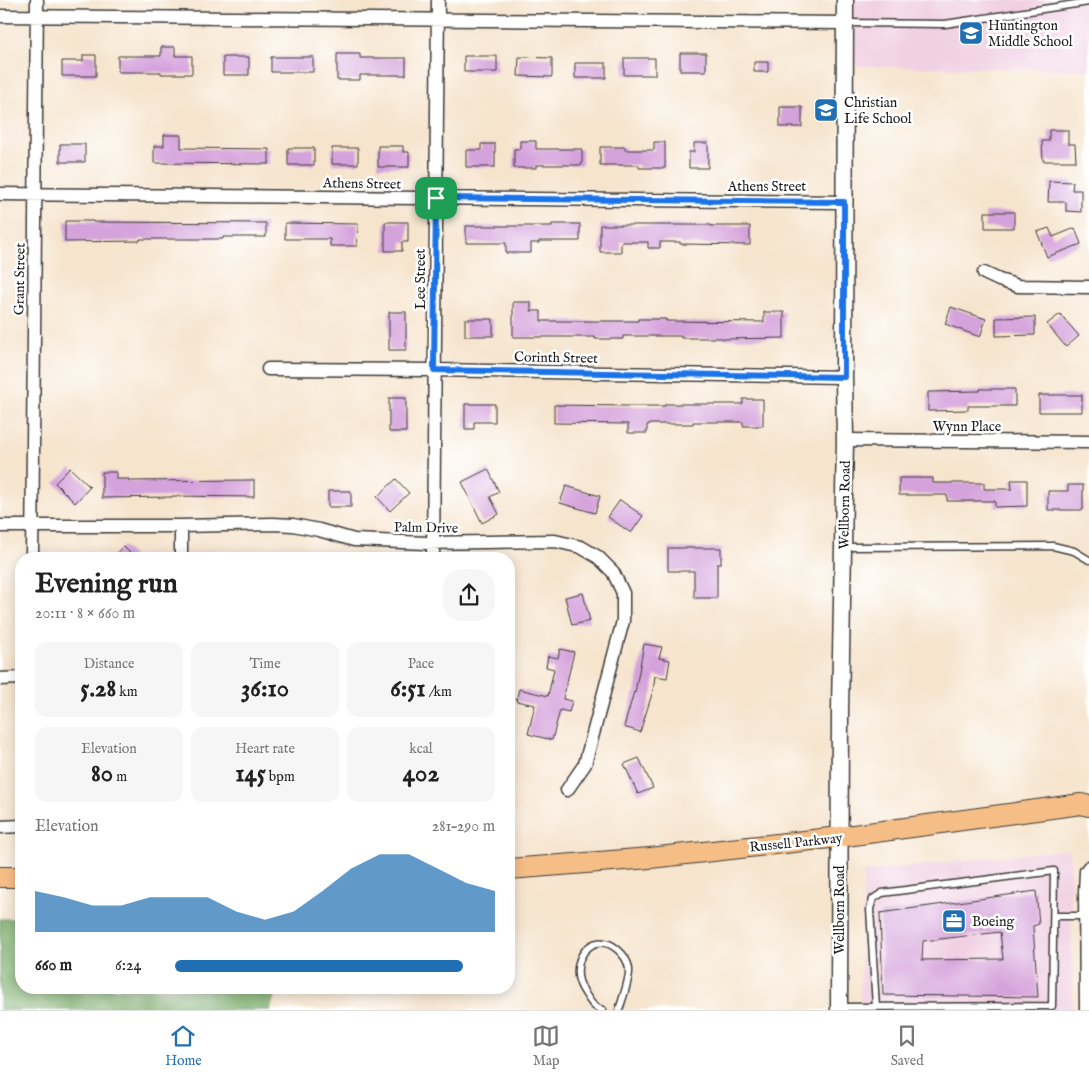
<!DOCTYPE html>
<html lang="en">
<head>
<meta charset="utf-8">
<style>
  :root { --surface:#fff; --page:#f6f6f6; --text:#222; --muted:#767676; --line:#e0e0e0; --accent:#1f6fb2 }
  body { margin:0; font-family:"IM FELL English",serif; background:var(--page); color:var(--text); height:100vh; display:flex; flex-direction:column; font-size:19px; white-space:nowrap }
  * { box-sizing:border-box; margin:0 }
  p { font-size:16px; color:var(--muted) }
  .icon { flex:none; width:28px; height:28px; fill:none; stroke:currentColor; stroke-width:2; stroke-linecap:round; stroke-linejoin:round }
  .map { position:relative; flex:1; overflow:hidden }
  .details { position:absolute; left:15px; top:552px; width:500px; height:442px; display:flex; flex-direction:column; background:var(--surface); border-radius:20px; box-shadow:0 2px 12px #0003 }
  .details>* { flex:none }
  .pin { position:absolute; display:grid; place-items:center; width:42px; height:42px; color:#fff; margin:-21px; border-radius:10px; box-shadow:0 2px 8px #0006 }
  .round { display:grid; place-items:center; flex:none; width:52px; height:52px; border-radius:20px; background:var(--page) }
  .overview { display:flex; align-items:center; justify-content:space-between; height:85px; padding:0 20px }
  h1 { font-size:28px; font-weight:700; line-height:38px }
  .stats { display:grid; grid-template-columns:repeat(3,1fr); gap:8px; height:85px; padding:5px 20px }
  .stats div { display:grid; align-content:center; border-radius:12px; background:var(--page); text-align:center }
  .stats b { font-size:25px; font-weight:700 }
  .stats small { font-size:14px; font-weight:400 }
  .stats p { font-size:14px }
  .chart { height:140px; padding:10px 20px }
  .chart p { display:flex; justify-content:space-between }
  .chart svg { width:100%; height:90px; margin-top:5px; fill:var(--accent); opacity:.7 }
  ul { padding:0 20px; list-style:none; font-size:16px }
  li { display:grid; grid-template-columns:80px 60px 1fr; align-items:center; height:38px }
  li i { height:12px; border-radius:6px; background:var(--accent) }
  .tab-bar { display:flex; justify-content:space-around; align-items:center; height:70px; border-top:1px solid var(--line); background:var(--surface); font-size:14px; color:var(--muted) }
  .tab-bar a { display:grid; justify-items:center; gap:2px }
  .tab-bar .selected { color:var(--accent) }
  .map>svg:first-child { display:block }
  .built { fill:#f1d0e3 }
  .forest { fill:#75a964; stroke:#486240 }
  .building { fill:#d5a3db; fill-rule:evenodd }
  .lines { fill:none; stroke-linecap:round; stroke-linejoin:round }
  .service-casing { stroke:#3d3a37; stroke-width:9 }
  .minor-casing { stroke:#3d3a37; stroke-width:15 }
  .tertiary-casing { stroke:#3d3a37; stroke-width:19 }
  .primary-casing { stroke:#3d3a37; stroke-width:22 }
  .service { stroke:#fff; stroke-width:6 }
  .minor { stroke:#fff; stroke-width:12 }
  .tertiary { stroke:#fff; stroke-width:16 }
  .primary { stroke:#f6be87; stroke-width:20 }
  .route-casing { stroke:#fff; stroke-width:10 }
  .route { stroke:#1a73e8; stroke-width:6 }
  .labels { text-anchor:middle; stroke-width:5; stroke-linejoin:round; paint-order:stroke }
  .poi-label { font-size:14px; fill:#1c1c1c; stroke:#fff; text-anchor:start }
  .street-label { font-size:14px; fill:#1c1c1c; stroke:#fff }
</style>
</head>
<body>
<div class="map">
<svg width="1089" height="1010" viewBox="0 0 1089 1010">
  <rect width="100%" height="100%" fill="#fff"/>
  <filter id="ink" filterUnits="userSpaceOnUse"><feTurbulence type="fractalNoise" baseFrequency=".02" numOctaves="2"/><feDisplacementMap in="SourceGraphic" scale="10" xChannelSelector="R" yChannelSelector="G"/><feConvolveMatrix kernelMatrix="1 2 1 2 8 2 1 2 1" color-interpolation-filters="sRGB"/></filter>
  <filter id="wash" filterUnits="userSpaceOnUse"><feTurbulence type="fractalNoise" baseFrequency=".0096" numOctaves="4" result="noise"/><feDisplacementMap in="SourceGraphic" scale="20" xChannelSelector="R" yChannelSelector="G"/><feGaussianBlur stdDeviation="1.12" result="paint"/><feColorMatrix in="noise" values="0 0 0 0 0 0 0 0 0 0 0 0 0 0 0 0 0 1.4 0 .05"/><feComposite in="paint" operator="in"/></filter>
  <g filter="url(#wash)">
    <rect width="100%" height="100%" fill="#f6e4cd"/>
    <path class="built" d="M853,0H1089V70L854,66Z
      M1070,849L1073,1010H860L864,872Z"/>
    <path class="forest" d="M0,919H21V989H276L270,1010H0Z"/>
    <g id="blocks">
      <path class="building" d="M161,47H175V56H192V74H161V72H118V56H161Z
        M680,53H706V71H680Z
        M337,54H360V58H406V75H360V80H337Z
        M83,55H96V76H62V61H83Z
        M464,56H497V72H464Z
        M223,57H249V75H223Z
        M271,57H313V72H271Z
        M519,57L552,58V77L518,76Z
        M624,58H655V75H624Z
        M754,62H768V72H754Z
        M575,63H606V78H575Z
        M780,107H802V127H780Z
        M1049,130H1068V144H1075L1076,161H1043L1042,141H1049Z
        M164,135H181V148L269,149V164L154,163V146H164Z
        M520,141H536V149H582V165H536V168H514V149H520Z
        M654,142H665V168H639V165H600V147H625V150H654Z
        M694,143H708V168H689V152H694Z
        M60,144H85V162H60Z
        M481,144H495V167H466V150H481Z
        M378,146H403V152H409V167H378Z
        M288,148H314V165H288Z
        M332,148H358V164H332Z
        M1049,181L1073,182L1072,190H1081V212L1066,211V202H1048Z
        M985,212H1014V228H985Z
        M65,221H93V222L266,223V237H223V239H140V241L65,242Z
        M385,222H408V242H402V251H385Z
        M285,223L358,224L357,246H330V239H285Z
        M552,224H580V241H539V243H531V253H506V243H466V226H552Z
        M600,225H711V226H750V245L680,244V242H660V248H648V242H621V252H600Z
        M1049,228L1053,237L1075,228L1081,244L1047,257L1037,232Z
        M513,302H531V311H541V321H638V319H666V321L764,322V312H784V338L723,339V338H681V336H623V339H595V337H513Z
        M951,307L986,319L980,337L945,324Z
        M389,312H406V350H389Z
        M1060,314L1079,336L1066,347L1047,324Z
        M1035,317V335L996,336V318Z
        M465,319H493V336H465Z
        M980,389H1015V406H968V410L928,411V392L980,391Z
        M1039,395H1082V412H1039Z
        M389,398H406V432H389Z
        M743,399H763V426H743V422H693V424H650L647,425V433H628V424L554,423V405L628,406H665V404H743Z
        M465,404H495V422H474V429H465Z
        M70,468L90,487L75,503L55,483Z
        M488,469L499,492L490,497L499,514L482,523L462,482Z
        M102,472H116V479H129V481L254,480V497L172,496V497L102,498Z
        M899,478H933V483H984V489H1012L1011,480H1027V506L995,507V501H947V495H899Z
        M396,479L409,493L390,511L377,497Z
        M1068,485H1083V510H1048V491H1068Z
        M566,486L600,496L595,513L560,503Z
        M328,491H351V507H328Z
        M620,500L643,516L631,533L608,517Z
        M123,546L136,559H111Z
        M668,548H721V564H717V598H694V571H668Z
        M583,593L590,621L572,625L565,597Z
        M644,644L662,647L659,658L670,660L667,678L655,676L653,691L640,732L624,727L634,692L635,693Z
        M560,649L574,652L563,699L572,701L569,712L560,710L552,740L528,734L535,705L516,701L519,689L548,696L554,669L546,667L548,656L558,658Z
        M639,758L653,788L638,794L624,764Z
        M1036,891L1039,924L1033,926L1038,997L883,995L880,913ZM1000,932L1003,959L922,960L923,941Z"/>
    </g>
  </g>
  <g filter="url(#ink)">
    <use href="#blocks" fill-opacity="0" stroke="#3d3a37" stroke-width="1"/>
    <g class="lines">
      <defs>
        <path id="service" d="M845,23L945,24L1089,2
          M843,547L1053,546L1074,551L1089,560
          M1054,916H1085
          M840,1007L1052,1006L1054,871L882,893L873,899L870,909L876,1007
          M603,1010C600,1009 598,1009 596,1007C591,1005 585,993 582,988C568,963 591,928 617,949C623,954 628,961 629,969C630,979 622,1000 619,1010"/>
        <path id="minor" d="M0,16L845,23
          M0,194L845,202
          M984,273L999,280L1018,286L1089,287
          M268,369L434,370L844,377
          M845,440L1089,442
          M0,526H181L273,524L293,525L319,530L354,540L426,543L555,541L581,547L598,557L613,572L623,593V621L585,764L567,790
          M181,526V559
          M32,559L37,0
          M433,559L438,0
          M0,679L21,678
          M0,827L21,826
          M1086,1010L1085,892L1086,871L1089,867"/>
        <path id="tertiary" d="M839,1010L840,710L845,440L844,377L845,0"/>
        <path id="primary" d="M509,869L650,858L839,837L1081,804L1089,806
          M0,877H21"/>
      </defs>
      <use href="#service" class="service-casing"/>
      <use href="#minor" class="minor-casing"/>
      <use href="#tertiary" class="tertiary-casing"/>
      <use href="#primary" class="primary-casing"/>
      <use href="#service" class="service"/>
      <use href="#minor" class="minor"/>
      <use href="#tertiary" class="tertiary"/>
      <use href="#primary" class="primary"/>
    </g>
  </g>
  <g class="lines" filter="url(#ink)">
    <defs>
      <path id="route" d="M436,198L844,202V377L434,370Z"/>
    </defs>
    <use href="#route" class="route-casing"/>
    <use href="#route" class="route"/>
  </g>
  <defs>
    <symbol id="school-square" viewBox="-11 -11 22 22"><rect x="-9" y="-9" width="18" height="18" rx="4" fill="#1f6fb2" stroke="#fff"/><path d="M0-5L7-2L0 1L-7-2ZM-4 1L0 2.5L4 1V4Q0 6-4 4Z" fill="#fff"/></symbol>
    <symbol id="office-square" viewBox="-11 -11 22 22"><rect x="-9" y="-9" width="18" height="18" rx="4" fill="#1f6fb2" stroke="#fff"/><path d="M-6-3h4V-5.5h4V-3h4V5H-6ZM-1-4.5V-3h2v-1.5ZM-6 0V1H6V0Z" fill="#fff"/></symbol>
  </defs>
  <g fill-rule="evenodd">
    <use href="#school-square" x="957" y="19" width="28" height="28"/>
    <use href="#school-square" x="812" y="96" width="28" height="28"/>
    <use href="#office-square" x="940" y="907" width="28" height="28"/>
  </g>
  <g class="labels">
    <g class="poi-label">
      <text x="988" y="30">Huntington<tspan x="988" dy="16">Middle School</tspan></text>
      <text x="844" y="107">Christian<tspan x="844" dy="16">Life School</tspan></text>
      <text x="972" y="926">Boeing</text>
    </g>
    <g class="street-label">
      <text transform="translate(362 183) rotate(1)" y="5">Athens Street</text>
      <text x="767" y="191">Athens Street</text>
      <text transform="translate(19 279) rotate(-89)" y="5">Grant Street</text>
      <text transform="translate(420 279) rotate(-90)" y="5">Lee Street</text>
      <text transform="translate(556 357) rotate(1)" y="5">Corinth Street</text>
      <text x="967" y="431">Wynn Place</text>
      <text transform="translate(844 505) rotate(-89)" y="5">Wellborn Road</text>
      <text transform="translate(426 527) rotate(1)" y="5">Palm Drive</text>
      <text transform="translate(796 842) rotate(-6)" y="5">Russell Parkway</text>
      <text transform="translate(839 910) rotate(-90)" y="5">Wellborn Road</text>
    </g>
  </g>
</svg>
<div class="pin" style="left:436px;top:198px;background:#1e9e55"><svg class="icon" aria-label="arrive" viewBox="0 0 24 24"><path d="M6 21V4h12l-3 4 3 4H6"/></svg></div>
<section class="details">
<div class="overview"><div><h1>Evening run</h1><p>20:11 · 8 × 660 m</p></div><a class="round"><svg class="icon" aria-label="share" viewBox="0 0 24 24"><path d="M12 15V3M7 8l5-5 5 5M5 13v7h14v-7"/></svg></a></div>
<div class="stats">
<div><p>Distance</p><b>5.28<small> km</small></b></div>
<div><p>Time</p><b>36:10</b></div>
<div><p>Pace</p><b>6:51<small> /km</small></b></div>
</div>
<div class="stats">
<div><p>Elevation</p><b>80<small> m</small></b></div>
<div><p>Heart rate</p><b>145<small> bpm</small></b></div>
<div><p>kcal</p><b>402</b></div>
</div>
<div class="chart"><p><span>Elevation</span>281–290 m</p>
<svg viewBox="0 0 160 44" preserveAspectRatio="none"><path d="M0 44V24L10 27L20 31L30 31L40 27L50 27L60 27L70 34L80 38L90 34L100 24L110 13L120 6L130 6L140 13L150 20L160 24V44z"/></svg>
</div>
<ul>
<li><b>660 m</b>6:24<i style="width:90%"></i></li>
</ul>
</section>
</div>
<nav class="tab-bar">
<a class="selected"><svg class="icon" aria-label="home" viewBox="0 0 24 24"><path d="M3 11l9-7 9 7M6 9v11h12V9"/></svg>Home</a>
<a><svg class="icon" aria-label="map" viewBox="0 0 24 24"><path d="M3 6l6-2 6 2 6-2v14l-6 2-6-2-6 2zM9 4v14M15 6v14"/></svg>Map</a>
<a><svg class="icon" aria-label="saved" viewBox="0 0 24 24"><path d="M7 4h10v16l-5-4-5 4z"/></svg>Saved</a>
</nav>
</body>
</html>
